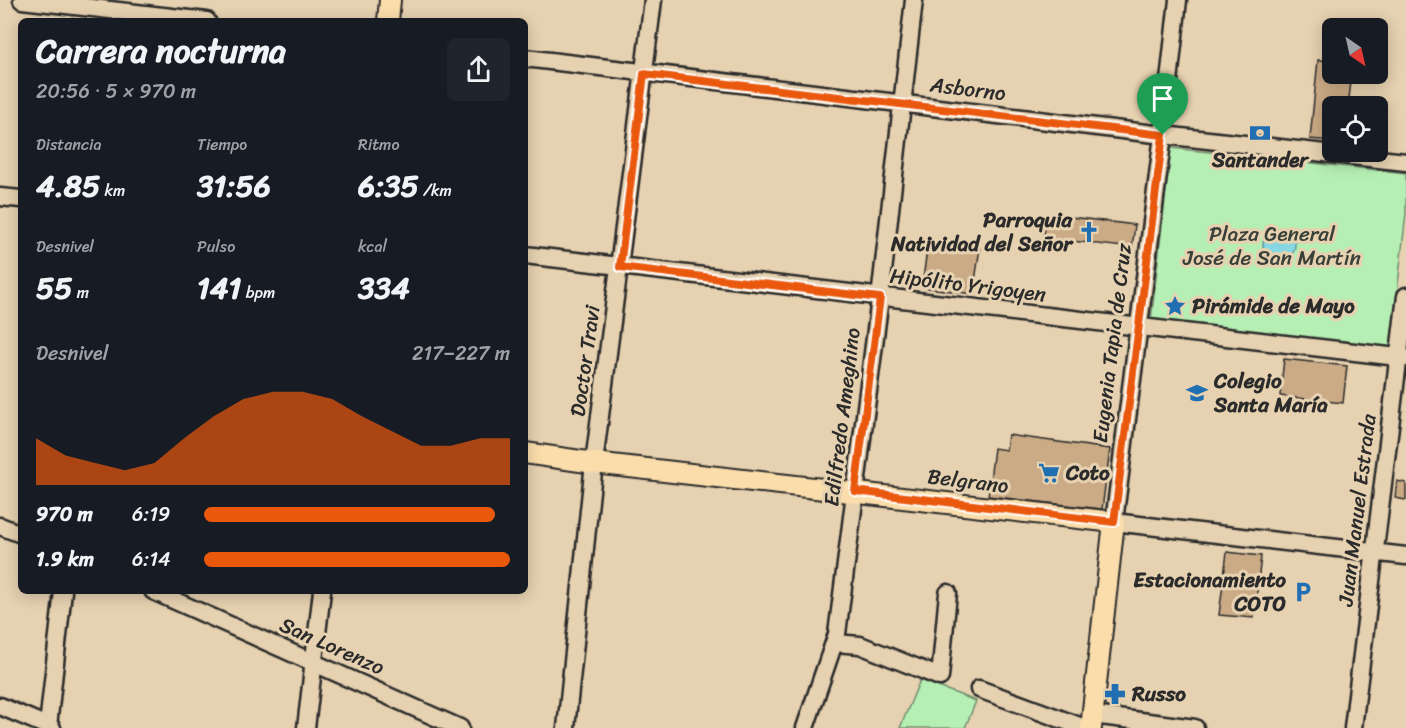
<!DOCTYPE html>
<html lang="es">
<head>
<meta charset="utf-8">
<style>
  :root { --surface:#171b24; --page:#20242c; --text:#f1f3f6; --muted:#9ea1a6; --accent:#ea580c }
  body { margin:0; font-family:Sriracha,sans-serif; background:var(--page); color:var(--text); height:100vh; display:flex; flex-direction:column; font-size:22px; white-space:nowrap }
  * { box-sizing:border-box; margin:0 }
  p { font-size:20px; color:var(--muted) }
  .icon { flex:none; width:33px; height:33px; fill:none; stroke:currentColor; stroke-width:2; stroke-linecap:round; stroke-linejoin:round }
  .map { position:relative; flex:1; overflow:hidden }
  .details { position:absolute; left:18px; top:18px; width:510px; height:576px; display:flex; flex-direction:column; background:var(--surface); border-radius:9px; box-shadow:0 3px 15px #0003 }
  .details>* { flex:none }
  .needle { width:39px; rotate:146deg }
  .tools { position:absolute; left:1322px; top:18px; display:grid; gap:12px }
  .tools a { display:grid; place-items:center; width:66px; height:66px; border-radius:9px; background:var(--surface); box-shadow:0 3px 15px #0003; font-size:30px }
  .pin { position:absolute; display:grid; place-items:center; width:51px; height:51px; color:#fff; margin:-62px -26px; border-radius:50% 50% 50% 0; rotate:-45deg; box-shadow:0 0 6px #0007 }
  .pin .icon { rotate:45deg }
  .round { display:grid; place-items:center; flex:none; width:63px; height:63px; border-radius:9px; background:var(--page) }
  .overview { display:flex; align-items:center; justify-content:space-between; height:102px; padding:0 18px }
  h1 { font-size:33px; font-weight:700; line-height:45px }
  .figures { display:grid; grid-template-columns:repeat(3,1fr); gap:9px; height:102px; padding:6px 18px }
  .figures div { display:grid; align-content:center }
  .figures b { font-size:30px; font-weight:700 }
  .figures small { font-size:16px; font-weight:400 }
  .figures p { font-size:16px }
  .chart { height:168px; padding:12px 18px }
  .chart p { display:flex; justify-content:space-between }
  .chart svg { width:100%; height:108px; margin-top:6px; fill:var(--accent); opacity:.7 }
  ul { padding:0 18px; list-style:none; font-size:20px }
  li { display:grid; grid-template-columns:96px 72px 1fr; align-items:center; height:45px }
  li i { height:15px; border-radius:8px; background:var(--accent) }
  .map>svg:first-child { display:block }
  .green { fill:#b6efb3; stroke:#708d6f; stroke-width:1.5 }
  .water { fill:#87d7e3; stroke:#629299; stroke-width:1.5 }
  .building { fill:#cbab86; stroke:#2b2b2b; stroke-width:1.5 }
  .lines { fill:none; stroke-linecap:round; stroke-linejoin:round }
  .minor-casing { stroke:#2b2b2b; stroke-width:21 }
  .major-casing { stroke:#2b2b2b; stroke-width:24 }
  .minor { stroke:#e6d1b0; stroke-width:16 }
  .major { stroke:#faddab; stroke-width:20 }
  .route-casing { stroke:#fff; stroke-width:12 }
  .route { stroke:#ea580c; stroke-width:8 }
  .labels { text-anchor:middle; stroke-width:6; stroke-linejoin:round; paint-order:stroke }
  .street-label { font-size:21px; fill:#2b2b2b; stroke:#e6d1b0 }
  .poi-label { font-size:21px; font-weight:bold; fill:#2b2b2b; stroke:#e6d1b0; text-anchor:start }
  .park-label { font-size:21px; fill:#393f39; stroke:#e6d1b0 }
</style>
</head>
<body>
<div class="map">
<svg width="1406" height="728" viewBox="0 0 1406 728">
  <rect width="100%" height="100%" fill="#e6d1b0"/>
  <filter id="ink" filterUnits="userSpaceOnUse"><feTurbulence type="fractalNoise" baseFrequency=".0167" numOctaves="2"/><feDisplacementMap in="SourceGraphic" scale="12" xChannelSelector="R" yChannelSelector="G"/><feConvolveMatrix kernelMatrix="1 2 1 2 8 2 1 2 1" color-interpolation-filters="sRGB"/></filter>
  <g filter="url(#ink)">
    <path class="green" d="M1171,148L1406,173V213L1391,347L1151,321Z
      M920,680L976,701L965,728H900Z"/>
    <path class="water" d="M1263 245a16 16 0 1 1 32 0a16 16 0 1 1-32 0Z"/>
    <path class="building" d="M1318,60L1332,61V74H1352L1348,106H1332V141L1310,139Z
      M1046,214L1135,225L1132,248L1055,239L1054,247L1043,245Z
      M928,241L980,248L973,294L922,287Z
      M1284,359L1347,366L1343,403L1280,396Z
      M1008,435L1110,449L1102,509L988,496L994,448L1006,450Z
      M1397,481L1406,483V500L1395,498Z
      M1227,552L1261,556L1254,618L1219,615Z"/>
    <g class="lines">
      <defs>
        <path id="minor" d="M22,0L207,21
          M1178,0L1163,135L1114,522L1406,556
          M525,58L1163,135L1406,162
          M0,197L21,199
          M525,255L1406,358
          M0,526L21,534
          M153,591L460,728
          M835,643L860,645L940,677L948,593
          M979,689L1085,728
          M0,706L52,728
          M1093,715L1195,728
          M48,726L63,591
          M306,728L322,591
          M566,728L594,463L653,0
          M805,728L837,634L880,298L914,0
          M1353,728L1406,296"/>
        <path id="major" d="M388,21L390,0
          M525,453L594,463L1114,522L1091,728"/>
      </defs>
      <use href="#minor" class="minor-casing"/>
      <use href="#major" class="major-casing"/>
      <use href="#minor" class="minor"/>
      <use href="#major" class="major"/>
    </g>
  </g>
  <g class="lines" filter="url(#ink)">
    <defs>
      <path id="route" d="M644,74L1163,135L1114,522L855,491L880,298L620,267Z"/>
    </defs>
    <use href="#route" class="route-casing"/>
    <use href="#route" class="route"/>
  </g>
  <defs>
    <symbol id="bank-bare" viewBox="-9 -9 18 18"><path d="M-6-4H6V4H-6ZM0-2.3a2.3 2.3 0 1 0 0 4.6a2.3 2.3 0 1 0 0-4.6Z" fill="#1f6fb2" stroke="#e6d1b0" stroke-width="2.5" paint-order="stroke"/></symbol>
    <symbol id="church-bare" viewBox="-9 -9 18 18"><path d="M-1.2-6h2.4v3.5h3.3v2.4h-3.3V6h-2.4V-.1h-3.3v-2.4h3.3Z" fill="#1f6fb2" stroke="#e6d1b0" stroke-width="2.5" paint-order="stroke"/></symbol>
    <symbol id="sight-bare" viewBox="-9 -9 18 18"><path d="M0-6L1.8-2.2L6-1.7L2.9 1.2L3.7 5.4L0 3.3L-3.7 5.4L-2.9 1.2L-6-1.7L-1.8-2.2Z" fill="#1f6fb2" stroke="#e6d1b0" stroke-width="2.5" paint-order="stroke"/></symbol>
    <symbol id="university-bare" viewBox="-9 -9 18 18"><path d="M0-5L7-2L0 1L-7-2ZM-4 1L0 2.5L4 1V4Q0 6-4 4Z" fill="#1f6fb2" stroke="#e6d1b0" stroke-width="2.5" paint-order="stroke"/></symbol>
    <symbol id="supermarket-bare" viewBox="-9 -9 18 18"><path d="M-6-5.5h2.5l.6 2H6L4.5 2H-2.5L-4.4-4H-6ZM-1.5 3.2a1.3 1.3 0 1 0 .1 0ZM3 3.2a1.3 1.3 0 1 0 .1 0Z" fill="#1f6fb2" stroke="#e6d1b0" stroke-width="2.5" paint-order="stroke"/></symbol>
    <symbol id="parking-bare" viewBox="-9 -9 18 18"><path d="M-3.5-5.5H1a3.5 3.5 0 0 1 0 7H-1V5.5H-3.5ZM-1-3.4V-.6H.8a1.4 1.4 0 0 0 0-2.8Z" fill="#1f6fb2" stroke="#e6d1b0" stroke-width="2.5" paint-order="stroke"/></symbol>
    <symbol id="pharmacy-bare" viewBox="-9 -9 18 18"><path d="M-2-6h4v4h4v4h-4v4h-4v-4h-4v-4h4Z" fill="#1f6fb2" stroke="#e6d1b0" stroke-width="2.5" paint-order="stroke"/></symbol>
  </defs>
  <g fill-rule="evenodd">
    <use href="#bank-bare" x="1245" y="118" width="30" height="30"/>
    <use href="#church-bare" x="1074" y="217" width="30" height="30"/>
    <use href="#sight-bare" x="1160" y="291" width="30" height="30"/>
    <use href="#university-bare" x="1182" y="378" width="30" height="30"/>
    <use href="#supermarket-bare" x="1034" y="458" width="30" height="30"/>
    <use href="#parking-bare" x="1288" y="577" width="30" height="30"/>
    <use href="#pharmacy-bare" x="1100" y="679" width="30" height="30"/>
  </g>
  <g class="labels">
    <g class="street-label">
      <text transform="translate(968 89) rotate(7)" y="7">Asborno</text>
      <text transform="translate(968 285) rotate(7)" y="7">Hipólito Yrigoyen</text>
      <text transform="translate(1112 343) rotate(-83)" y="7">Eugenia Tapia de Cruz</text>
      <text transform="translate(585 361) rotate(-82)" y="7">Doctor Travi</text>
      <text transform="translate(842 417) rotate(-83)" y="7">Edilfredo Ameghino</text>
      <text transform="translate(968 481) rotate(7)" y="7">Belgrano</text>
      <text transform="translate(1357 510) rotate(-83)" y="7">Juan Manuel Estrada</text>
      <text transform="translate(332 646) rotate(24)" y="7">San Lorenzo</text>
    </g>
    <g class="poi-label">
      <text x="1260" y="167" text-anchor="middle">Santander</text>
      <text x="1072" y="227" text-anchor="end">Parroquia<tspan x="1072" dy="24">Natividad del Señor</tspan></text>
      <text x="1192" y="313">Pirámide de Mayo</text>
      <text x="1214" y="388">Colegio<tspan x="1214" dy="24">Santa María</tspan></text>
      <text x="1066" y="480">Coto</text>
      <text x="1286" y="587" text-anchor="end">Estacionamiento<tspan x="1286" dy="24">COTO</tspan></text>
      <text x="1132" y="701">Russo</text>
    </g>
    <g class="park-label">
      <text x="1272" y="241">Plaza General<tspan x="1272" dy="24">José de San Martín</tspan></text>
    </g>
  </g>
</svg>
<div class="tools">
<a><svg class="needle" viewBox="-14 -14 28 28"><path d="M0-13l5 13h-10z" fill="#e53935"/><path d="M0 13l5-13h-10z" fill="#9ea1a6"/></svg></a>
<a><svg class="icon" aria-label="locate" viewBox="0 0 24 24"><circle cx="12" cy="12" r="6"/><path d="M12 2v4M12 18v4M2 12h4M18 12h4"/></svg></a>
</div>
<div class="pin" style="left:1163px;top:135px;background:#1e9e55"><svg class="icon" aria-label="arrive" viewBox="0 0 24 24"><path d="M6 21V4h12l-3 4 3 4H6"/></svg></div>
<section class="details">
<div class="overview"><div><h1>Carrera nocturna</h1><p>20:56 · 5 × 970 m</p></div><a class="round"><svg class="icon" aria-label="share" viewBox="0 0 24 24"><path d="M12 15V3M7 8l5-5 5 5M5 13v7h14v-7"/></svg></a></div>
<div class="figures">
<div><p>Distancia</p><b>4.85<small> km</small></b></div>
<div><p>Tiempo</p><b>31:56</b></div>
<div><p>Ritmo</p><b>6:35<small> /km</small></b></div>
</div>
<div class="figures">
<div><p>Desnivel</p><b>55<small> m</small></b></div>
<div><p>Pulso</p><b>141<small> bpm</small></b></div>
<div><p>kcal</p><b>334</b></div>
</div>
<div class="chart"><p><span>Desnivel</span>217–227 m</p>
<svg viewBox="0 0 160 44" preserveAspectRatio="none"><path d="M0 44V25L10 32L20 35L30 38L40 35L50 25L60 16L70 9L80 6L90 6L100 9L110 16L120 22L130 28L140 28L150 25L160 25V44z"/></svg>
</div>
<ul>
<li><b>970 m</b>6:19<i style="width:95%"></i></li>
<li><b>1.9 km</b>6:14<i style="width:100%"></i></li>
</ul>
</section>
</div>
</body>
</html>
